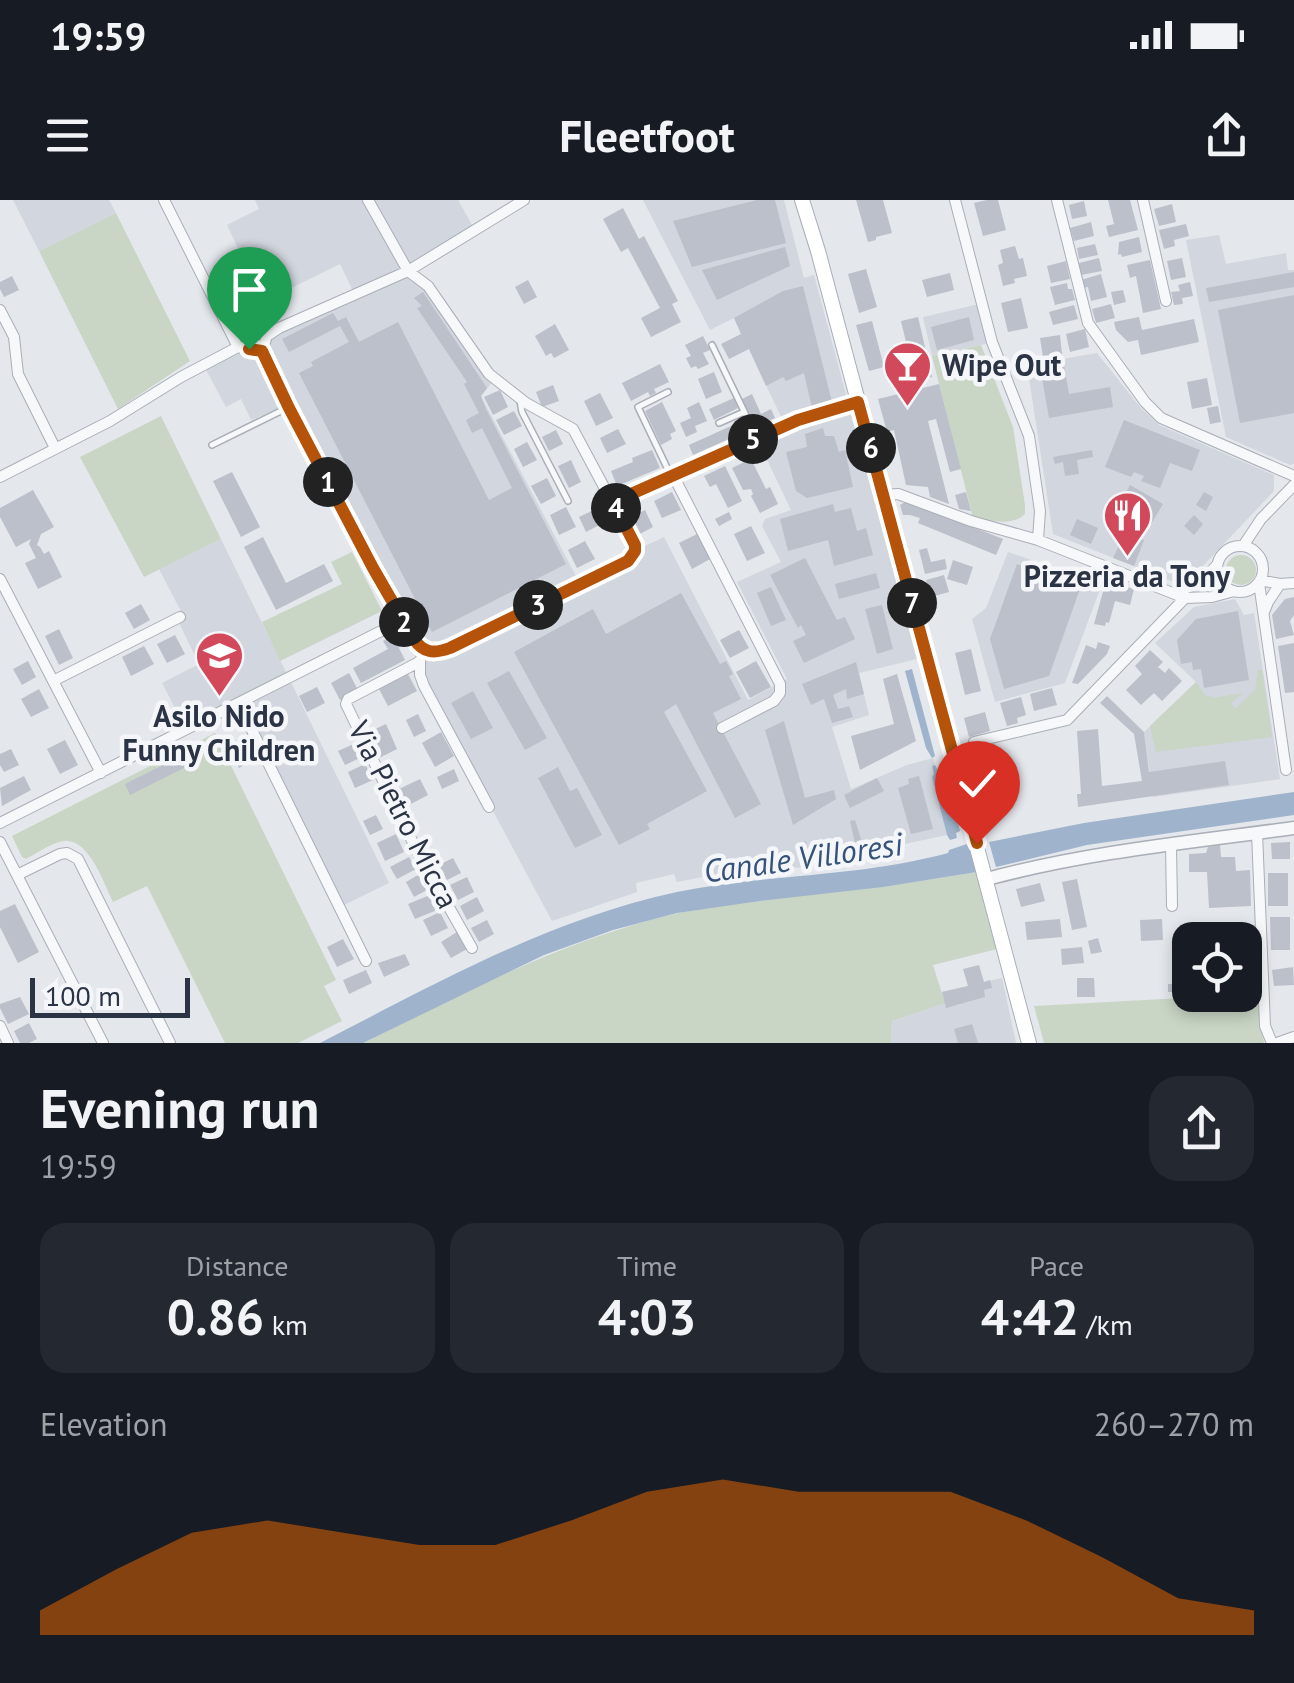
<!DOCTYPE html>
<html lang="en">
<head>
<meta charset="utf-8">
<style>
  :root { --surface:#171b24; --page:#242831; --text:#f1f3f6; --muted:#9ea1a6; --accent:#b45309 }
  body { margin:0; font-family:"PT Sans",sans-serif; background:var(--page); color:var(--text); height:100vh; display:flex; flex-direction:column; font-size:38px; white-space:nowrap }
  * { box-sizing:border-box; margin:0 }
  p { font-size:32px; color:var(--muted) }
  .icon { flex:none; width:55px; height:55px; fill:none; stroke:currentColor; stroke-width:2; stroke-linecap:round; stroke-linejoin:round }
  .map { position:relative; height:843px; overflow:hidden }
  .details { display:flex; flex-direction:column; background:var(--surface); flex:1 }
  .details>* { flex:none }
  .fabs { position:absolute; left:1172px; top:722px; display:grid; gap:20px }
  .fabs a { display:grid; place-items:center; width:90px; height:90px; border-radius:20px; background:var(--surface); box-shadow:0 5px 15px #0003; font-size:50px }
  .scale { position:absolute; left:30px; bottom:25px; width:160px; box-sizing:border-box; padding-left:10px; border:5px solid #2b3445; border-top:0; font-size:28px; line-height:35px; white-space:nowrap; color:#2b3445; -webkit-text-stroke:8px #f4f6f9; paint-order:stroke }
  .pin { position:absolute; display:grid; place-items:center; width:85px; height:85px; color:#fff; margin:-102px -42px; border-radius:50% 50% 50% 0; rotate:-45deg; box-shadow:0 0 10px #0007 }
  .pin .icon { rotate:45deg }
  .km { position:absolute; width:50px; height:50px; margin:-25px; border-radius:50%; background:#222; color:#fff; font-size:28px; line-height:50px; text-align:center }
  .round { display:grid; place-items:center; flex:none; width:105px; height:105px; border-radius:30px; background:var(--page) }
  .summary { display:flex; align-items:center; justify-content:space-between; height:170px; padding:0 40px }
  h1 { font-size:55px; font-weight:700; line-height:75px }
  .stats { display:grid; grid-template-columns:repeat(3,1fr); gap:15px; height:170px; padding:10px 40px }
  .stats div { display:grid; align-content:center; border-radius:25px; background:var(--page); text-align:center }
  .stats b { font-size:50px; font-weight:700 }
  .stats small { font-size:28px; font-weight:400 }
  .stats p { font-size:28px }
  .chart { height:280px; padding:20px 40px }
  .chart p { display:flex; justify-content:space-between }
  .chart svg { width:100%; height:180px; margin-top:10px; fill:var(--accent); opacity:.7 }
  .status { display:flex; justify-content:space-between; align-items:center; height:70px; padding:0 50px; background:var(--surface); direction:ltr }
  .status svg { height:28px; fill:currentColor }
  header { display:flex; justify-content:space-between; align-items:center; height:130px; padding:0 40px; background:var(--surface); font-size:45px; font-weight:700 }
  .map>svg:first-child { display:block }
  .built { fill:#d2d6de }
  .green { fill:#c9d6c5 }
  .water { fill:#9fb4cc }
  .building { fill:#bbc0ca }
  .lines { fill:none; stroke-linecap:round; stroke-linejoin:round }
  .service-casing { stroke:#a9aeb7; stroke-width:8 }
  .minor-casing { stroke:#a9aeb7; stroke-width:12 }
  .tertiary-casing { stroke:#a9aeb7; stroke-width:15 }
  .secondary-casing { stroke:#a9aeb7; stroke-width:16 }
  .service { stroke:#f7f8fa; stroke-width:5 }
  .minor { stroke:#f7f8fa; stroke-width:10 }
  .tertiary { stroke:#f7f8fa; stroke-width:12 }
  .secondary { stroke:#fff; stroke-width:14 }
  .route-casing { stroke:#fff; stroke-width:20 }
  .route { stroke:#b45309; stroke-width:12 }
  .labels { text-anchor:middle; stroke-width:9; stroke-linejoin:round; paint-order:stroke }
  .poi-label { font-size:30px; font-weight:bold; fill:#2b3445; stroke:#f4f6f9 }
  .street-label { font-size:30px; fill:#2b3445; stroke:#f4f6f9 }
  .water-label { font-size:32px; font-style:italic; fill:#34527a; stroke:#f4f6f9 }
</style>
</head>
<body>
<div class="status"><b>19:59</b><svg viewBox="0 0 49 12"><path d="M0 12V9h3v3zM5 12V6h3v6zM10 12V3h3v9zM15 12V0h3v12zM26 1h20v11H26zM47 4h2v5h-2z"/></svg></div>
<header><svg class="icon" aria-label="menu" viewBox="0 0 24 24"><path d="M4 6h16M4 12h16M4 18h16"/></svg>Fleetfoot<svg class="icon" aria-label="share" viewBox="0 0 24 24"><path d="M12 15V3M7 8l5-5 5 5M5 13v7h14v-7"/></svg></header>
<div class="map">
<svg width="1294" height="843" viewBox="0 0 1294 843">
  <rect width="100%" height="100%" fill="#e4e7ec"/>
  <path class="built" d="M13,0H109L116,13L39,51Z
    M255,0H458L476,32L411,70L422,82L493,181L481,196L577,378L664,337L748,500L787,479L737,382L781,362L762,326L765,319L791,310L758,241L787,229L734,118L710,130L643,0H784L804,78L814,75L917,459L859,473L869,515L832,527L851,589L907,565L933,558L935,565L933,566L935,574L932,577L947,635L900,645L899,655L797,668L791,666L750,671L749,674L713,675L677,682L674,674L636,683L637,692L552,721L494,613L488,598L424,475L428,446L407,417L378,365L293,202L251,220L241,199L226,207L204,166L241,147L264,149L270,137L355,95L340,64L265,101L254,81L221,98L211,78L244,61L227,25L259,9Z
    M1219,35L1226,64L1286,53L1288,70H1294V264L1290,265L1226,237L1186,40Z
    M979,104L989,143L932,156L923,117Z
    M1097,153L1140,207L1159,225L1274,275V291L1184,386L1053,334L1027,165Z
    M221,339L389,683L342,706L240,500L185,527L162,483L199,464L179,423L185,419L159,369Z
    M1008,352L1102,384L1065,483L995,502L972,419L986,408Z
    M1235,399L1244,415L1254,413L1280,579L1153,597L1144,532L1196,482L1155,443L1194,407Z
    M1002,778L1016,843H891L892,821L944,803L942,792Z"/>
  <path class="green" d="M116,13L190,161L118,209L39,51Z
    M981,145L1013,227L1025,305V314C1012,327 990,320 973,318L932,156Z
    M161,216L221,339L144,377L80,257Z
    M352,352L382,411L280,461L262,422L342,384L331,362Z
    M1226 370a15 15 0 1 1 30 0a15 15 0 1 1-30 0Z
    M1258,470H1262L1272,537L1156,552L1150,526L1196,482L1206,496H1211L1212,498L1243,493L1231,503L1235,509L1255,490Z
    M215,533L336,780L324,786L342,821L298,843H225L147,686L113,702C104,684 89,638 64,641C51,643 37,653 26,659L22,657L12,636Z
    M977,672L997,749L933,765L945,803L892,821L891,843H363C465,792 562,741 674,714C723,702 775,699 825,693C876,688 927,680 977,672Z
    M1256,794L1264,843H1044L1034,806Z"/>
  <path class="water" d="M912,469L935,556L932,558L926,548L905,471Z
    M935,565L939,572L945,574L960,631L956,633L957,638L950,640L947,635L932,577L934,574L932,566Z
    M1294,592V615L1087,645L996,667L989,642L1084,623Z
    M970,643L977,672L883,687L760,701L677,713L613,730L544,755L363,843H320C435,784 550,719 677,692C767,674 860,677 948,653L949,650Z"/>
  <path class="building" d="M757,0H775L786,43L692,67L673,21Z
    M856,0H883L892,33L876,37V40L868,42Z
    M987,0H998L1006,30L983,36L974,3Z
    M1108,0H1130L1138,30L1109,37L1106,26L1114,24Z
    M1084,1L1087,16L1072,19L1069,5Z
    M1172,4L1176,22L1159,26L1154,9Z
    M623,8L639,39L644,36L678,101L672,104L681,122L651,137L641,118L660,108L628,48L621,52L603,19Z
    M1091,22L1094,36L1074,41L1070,28Z
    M1186,24L1189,36L1174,40L1175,46L1164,49L1159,30Z
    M1139,37L1142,52L1122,57L1121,54L1118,55L1119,42Z
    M1095,44L1098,55L1079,59L1077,48Z
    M1015,46L1019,59L1023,58L1027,76L1014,79L1015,83L1003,86L998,65L1003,63L1000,50Z
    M785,47L790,66L717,100L702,70Z
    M1099,58L1102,71L1081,75L1079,63Z
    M1182,58L1186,77L1171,80L1167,61Z
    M1150,60L1161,109L1143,113L1136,76L1130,78L1127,65Z
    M1066,61L1070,79L1051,83L1047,66Z
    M866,69L877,107L859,113L848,74Z
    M1294,72V87L1209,102L1206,88Z
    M950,73L954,90L927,97L922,80Z
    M1101,74L1107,97L1091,101L1088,87L1083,88L1081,80Z
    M12,76L19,90L4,97L0,89V82Z
    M528,80L537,97L524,104L515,87Z
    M1190,82L1193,96L1182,98L1183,104L1174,105L1171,92L1180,91L1178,85Z
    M1067,83L1068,89H1072L1075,100L1055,105L1050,87Z
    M803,86L832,202L812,208L804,173L786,181L783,177L766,186L749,149L729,159L721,144L741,134L734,118L783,91Z
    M1123,90L1126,102L1114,105L1111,92Z
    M423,92L487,188L481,196L486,209L566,364L432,432L299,173L313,166L311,162L349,142L340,126L289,152L282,139L333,113L338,121L346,117L359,142L398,122L489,300L512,288L482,228L472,233L466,220L479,213L464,184L467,182L417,108L422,106L414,98Z
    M1294,95V213L1240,223L1218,110Z
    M250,96L255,106L251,108L253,113L242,119L234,104Z
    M1021,98L1028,128L1008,132L1001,103Z
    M1111,104L1115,118L1096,123L1092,109Z
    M1074,105L1078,119L1053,125L1049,112Z
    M918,117L932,177L915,180L901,121Z
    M969,117L974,140L937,150L931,127Z
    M1139,117L1142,130L1194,119L1199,142L1141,155L1138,140L1128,142L1116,130L1114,122Z
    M872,121L884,167L869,171L856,125Z
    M555,124L569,150L554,158L551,153L546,156L535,136Z
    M1085,129L1089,147L1070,152L1066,134Z
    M1060,135L1062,154L1043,157L1040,138Z
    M703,136L710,150L703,153L709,164L698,169L696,166L691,168L686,158L691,156L685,145Z
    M1063,159L1069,194L1110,187L1113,207L1049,218L1041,172L1047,171L1046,162Z
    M660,164L669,182L654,189L656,193L650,196L648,192L631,201L622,183Z
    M714,172L722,192L706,199L698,179Z
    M1207,178L1212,205L1192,209L1187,182Z
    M939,184L961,269L950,272L936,219L928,221L949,304L930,297L928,287L906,285L894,230L887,232L878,199Z
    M553,185L559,201L542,207L536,192Z
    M500,190L508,207L493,215L484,197Z
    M600,193L613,218L596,226L584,201Z
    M752,194L761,214L771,209L775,218L764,223L766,227L757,231L742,199Z
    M734,198L738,208L714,220L709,209Z
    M662,202L676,231L670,234L672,239L661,245L645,211Z
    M699,202L707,221L695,226L697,232L686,237L680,223L691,218L687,208Z
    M1218,206L1221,222L1210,224L1207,208Z
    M514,211L522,226L504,235L496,220Z
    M744,220L749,230L693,255L689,245Z
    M1124,220L1200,250L1192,271L1170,263L1160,288L1141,281L1144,276L1134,272L1131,277L1105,267Z
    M823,228L825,236H834L839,252L845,250L853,287L807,298L796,291L786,252L807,247L805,234Z
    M618,229L626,244L607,253L600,238Z
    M556,230L563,244L549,251L542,237Z
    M527,242L537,260L523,267L514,249Z
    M652,250L660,268L617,286L611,271L633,262L632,258Z
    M1092,250L1093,257L1077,260L1079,274L1065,276L1063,262L1055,264L1053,257Z
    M751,259L766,289L770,287L778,304L760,313L751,296L753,294L751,289L743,290L732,268Z
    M571,260L581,282L569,288L558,266Z
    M725,266L742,301L728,308L716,284L710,287L704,276Z
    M232,272L260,327L241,337L213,281Z
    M547,278L556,296L541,304L531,286Z
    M1130,285L1163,304L1151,324L1119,305Z
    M33,290L54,327L41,334L37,345L40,347L44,354L49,351L62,377L38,389L25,363L36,358L29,344L31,339L16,347L0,317V308Z
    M672,292L681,310L662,318L654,301Z
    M966,292L971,311L959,309L955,295Z
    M1204,292L1213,297L1206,311L1196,305Z
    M907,301L1003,339L996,355L918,323L920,318L910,315H903L900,305Z
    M833,304L835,312L851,308L857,331L866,328L873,355L834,366L828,340L788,351L780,319Z
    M633,306L637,314L645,310L653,327L636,336L623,311Z
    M566,307L576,327L559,335L550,315Z
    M600,307L607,321L586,332L579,317Z
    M729,312L732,319L719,326L715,319Z
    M1194,315L1203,324L1194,335L1184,326Z
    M1077,319L1098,328L1091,344L1070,335Z
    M751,326L765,353L747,361L734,334Z
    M699,333L712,358L692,369L679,343Z
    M1125,333L1144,340L1134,366L1113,358Z
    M263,337L286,383L324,364L333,381L276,410L244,347Z
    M585,341L595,359L577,368L568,350Z
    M927,348L931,362L945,359L947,369L925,374L919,350Z
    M805,358L837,420L845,417L855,439L804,463L793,441L806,435L801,425L798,428L770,375Z
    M953,360L973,367L967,385L947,379Z
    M1017,364L1081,386L1049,476L1004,489L990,439Z
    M876,373L880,388L839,399L835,384Z
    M944,375L949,392L931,397L926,380Z
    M1106,381L1134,389L1130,405L1115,401L1109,423L1106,422L1105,426L1094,424Z
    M771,387L786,420L771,426L757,393Z
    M681,393L720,464L726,461L733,474L729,476L741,499L713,513L761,604L735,618L676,504L664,512L707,591L647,624L650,629L619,645L514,452L593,409L606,434Z
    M1294,397V415L1290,421L1294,435L1276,439L1272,415L1285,399Z
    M141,404L150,420L134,429L125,413Z
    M882,405L893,449L877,454L865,409Z
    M1238,411L1249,480L1204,488L1201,469L1193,470L1192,462L1181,464L1177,440L1196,419Z
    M59,429L73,458L59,465L45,436Z
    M739,430L749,448L730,458L720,440Z
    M175,435L185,454L167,463L157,444Z
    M393,436L405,460L361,483L353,468L388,449L383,441Z
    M1098,442L1110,446L1107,454L1078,484L1072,483L1086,445L1096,449Z
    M1294,443V492L1285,493L1278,446Z
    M144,446L154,464L131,476L122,457Z
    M971,449L981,491L965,495L955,453Z
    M1150,450L1163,462L1158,467L1165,473L1169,468L1182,481L1162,501L1154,493L1141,505L1126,490L1142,474L1135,466Z
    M28,461L36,477L22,485L13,469Z
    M756,461L771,487L750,498L736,472Z
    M856,462L864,494L847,499L846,489L833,495L838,509L849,506L853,517L832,523L824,499L811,505L802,484Z
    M509,471L547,538L525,550L487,483Z
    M349,473L358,490L340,500L331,483Z
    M408,474L417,491L388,506L379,489Z
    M897,474L916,541L860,570L851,536L894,524L883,479Z
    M317,487L325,503L307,512L299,496Z
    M1052,488L1057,505L1034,511L1030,494Z
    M39,489L49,508L31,517L21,499Z
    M473,491L493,528L471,539L451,503Z
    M1107,496L1144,532L1149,572L1225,561L1229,585L1078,607L1077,594H1081L1077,531L1098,529L1102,586L1142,581L1134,534L1100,503Z
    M1021,497L1026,515L1017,518L1018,523L1007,526L1000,503Z
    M985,512L990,531L969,537L964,518Z
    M418,514L426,531L414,537L406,520Z
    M784,521L805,598L834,590L836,599L793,625L765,530Z
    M386,524L397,549L379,558L367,533Z
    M441,532L454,556L435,567L422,543Z
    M241,538L253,560L239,568L227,545Z
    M65,540L78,565L60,574L47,549Z
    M356,543L362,557L345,565L338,551Z
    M11,549L19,565L4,572L0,565V554Z
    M191,551L196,562L130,595L125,584Z
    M365,564L373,580L355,588L348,572Z
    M558,567L570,591L577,588L602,635L575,648L538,578Z
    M454,569L459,581L442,589L437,577Z
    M24,576L31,590L2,606L0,588Z
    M919,576L933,629L911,634L898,588L909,584L908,579Z
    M877,578L884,591L850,608L844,595Z
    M420,579L428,595L407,606L399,589Z
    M376,615L383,629L370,635L363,621Z
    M855,620L864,649L802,658L799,644L806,641L808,649L855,643L850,621Z
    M396,634L404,652L385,661L377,643Z
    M1290,642V659H1272L1271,643Z
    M1220,645L1221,657H1235L1236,671L1250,670L1251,706L1209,708L1207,672H1189V654L1206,653L1208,647Z
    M409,657L416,669L397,679L390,667Z
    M453,658L461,673L447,680L439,665Z
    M1268,673H1288V706H1268Z
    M418,675L427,690L414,697L406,682Z
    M467,677L474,692L458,700L450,685Z
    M1077,679L1087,727L1072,730L1062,682Z
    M1040,683L1045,701L1021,707L1016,689Z
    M430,695L437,710L415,719L408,704Z
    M477,697L484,711L467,720L460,706Z
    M15,704L39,752L18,763L0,727V711Z
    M440,712L448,728L431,736L423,720Z
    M1270,717H1290V750H1271Z
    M1060,719L1062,737L1027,740L1025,722Z
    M1162,719L1163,740L1141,741L1140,720Z
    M487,720L494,734L479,742L471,728Z
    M1203,723L1204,733H1210V740H1190V753H1185L1183,725Z
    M457,732L467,749L451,758L441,742Z
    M1249,732L1250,752H1245V740H1217V734Z
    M1098,738L1102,752L1091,754L1088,741Z
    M343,739L354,759L337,767L327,747Z
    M1082,747L1084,763L1062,765L1061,749Z
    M405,754L410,765L384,777L378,763Z
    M1245,764H1249L1250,784H1245Z
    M979,765L984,782L990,780L992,788L984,790L985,797L946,808L942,792L968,786L963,769Z
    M1293,767L1294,785L1274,786L1272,770Z
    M366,770L372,783L349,794L343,780Z
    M1077,778H1094L1095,797H1077Z
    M1190,783V791L1168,792V784Z
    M20,797L29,814L8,824L0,808V804Z
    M29,823L37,839L29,843H20L14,831Z
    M972,824L978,843H958L954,829Z"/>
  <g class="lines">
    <defs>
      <path id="service" d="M712,145L757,238
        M668,192L638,207L671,276
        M520,201L522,212L568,301
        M719,223L744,212
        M212,245L289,207"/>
      <path id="minor" d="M164,0L238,147
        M955,0L992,142L1029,236L1040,311L1038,340
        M1057,0L1088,123L1145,202L1161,218L1294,276
        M1143,0L1166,101
        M0,110L14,137L18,174L55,248
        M262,151L267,136L279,128L408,71L524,0
        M262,151L289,207L373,368L403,420
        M673,275L780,484V493L774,501L722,528
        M0,277L110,221L181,177L238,147L262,151
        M883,295L898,294L971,321L1038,340L1185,398L1212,397L1234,391
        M613,303L798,220L858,202
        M1243,346L1261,319L1294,285
        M1217 369a23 23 0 1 1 46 0a23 23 0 1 1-46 0Z
        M0,379L101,573
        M1260,380L1280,384L1294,383
        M1259,383L1286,570
        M1175,393L1201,382L1217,365
        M1264,412L1268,402L1280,384
        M420,460V475L424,486L489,607
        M419,462L348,499L346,504L416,649L472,748
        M55,480L180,417
        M239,504L366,761
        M974,542L1067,520L1185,398
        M0,623L403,420L422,449L441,452L628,361L635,351V345L573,229L526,203L489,174L428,86L408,71L368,0
        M1257,633L1265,826L1272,843
        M0,642L103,843
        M1171,645L1172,706
        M17,675L60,654L67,653L78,659L170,843
        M0,826L8,843
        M1277,843L1294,837"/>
      <path id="tertiary" d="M987,679C1087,652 1191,642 1294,628"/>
      <path id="secondary" d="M802,0L818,51L1029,843"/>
    </defs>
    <use href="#service" class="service-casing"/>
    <use href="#minor" class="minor-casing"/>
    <use href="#tertiary" class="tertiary-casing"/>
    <use href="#secondary" class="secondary-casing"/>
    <use href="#service" class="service"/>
    <use href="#minor" class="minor"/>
    <use href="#tertiary" class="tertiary"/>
    <use href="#secondary" class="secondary"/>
  </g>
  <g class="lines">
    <defs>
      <path id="route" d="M249,149L262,151L289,208L373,368L414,439C423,453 434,454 450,448L628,361L635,351V345L613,302L798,220L858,202L977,643"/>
    </defs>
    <use href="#route" class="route-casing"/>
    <use href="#route" class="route"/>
  </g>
  <defs>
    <symbol id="bar-pin" viewBox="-11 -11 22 30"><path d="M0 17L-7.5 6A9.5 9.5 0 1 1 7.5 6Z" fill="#d1495b" stroke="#f4f6f9"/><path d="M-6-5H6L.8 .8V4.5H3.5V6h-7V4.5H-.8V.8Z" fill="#fff"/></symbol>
    <symbol id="restaurant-pin" viewBox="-11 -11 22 30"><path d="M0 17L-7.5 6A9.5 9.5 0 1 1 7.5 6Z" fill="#d1495b" stroke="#f4f6f9"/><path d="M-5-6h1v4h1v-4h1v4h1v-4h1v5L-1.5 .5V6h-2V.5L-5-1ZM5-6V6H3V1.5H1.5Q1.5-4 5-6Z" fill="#fff"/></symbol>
    <symbol id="school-pin" viewBox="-11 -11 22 30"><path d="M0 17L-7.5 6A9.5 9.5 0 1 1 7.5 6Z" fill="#d1495b" stroke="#f4f6f9"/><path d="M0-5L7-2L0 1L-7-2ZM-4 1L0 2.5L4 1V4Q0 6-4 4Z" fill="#fff"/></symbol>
  </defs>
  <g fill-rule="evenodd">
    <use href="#bar-pin" x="880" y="138" width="55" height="75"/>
    <use href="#restaurant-pin" x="1100" y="288" width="55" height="75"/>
    <use href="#school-pin" x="192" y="428" width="55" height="75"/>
  </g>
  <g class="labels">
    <g class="poi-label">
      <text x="942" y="176" text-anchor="start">Wipe Out</text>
      <text x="1127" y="387">Pizzeria da Tony</text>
      <text x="219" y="527">Asilo Nido<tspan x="219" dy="34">Funny Children</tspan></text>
    </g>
    <g class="street-label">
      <text transform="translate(403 615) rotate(63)" y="10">Via Pietro Micca</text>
    </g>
    <g class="water-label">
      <text transform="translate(803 658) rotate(-8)" y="11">Canale Villoresi</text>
    </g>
  </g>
</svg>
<div class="fabs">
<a><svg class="icon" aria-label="locate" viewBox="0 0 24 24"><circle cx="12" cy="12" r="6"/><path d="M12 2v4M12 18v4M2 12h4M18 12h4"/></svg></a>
</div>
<div class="scale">100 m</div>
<div class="pin" style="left:249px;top:149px;background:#1e9e55"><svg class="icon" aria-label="arrive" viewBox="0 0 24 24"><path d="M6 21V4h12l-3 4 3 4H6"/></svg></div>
<div class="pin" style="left:977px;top:643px;background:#d93025"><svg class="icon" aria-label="check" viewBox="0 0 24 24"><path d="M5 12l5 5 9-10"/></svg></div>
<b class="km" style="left:328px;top:282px">1</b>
<b class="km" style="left:404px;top:422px">2</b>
<b class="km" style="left:538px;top:405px">3</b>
<b class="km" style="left:616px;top:308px">4</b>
<b class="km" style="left:753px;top:239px">5</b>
<b class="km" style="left:871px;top:248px">6</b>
<b class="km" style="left:912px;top:403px">7</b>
</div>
<section class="details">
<div class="summary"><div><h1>Evening run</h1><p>19:59</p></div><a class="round"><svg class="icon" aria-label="share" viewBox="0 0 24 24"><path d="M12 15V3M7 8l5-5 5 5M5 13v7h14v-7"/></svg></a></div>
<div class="stats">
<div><p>Distance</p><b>0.86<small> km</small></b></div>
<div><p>Time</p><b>4:03</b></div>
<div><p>Pace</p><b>4:42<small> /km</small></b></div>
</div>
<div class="chart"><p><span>Elevation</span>260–270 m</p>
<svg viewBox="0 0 160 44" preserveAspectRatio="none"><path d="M0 44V38L10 28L20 19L30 16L40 19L50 22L60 22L70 16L80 9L90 6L100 9L110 9L120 9L130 16L140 25L150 35L160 38V44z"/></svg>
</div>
</section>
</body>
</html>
